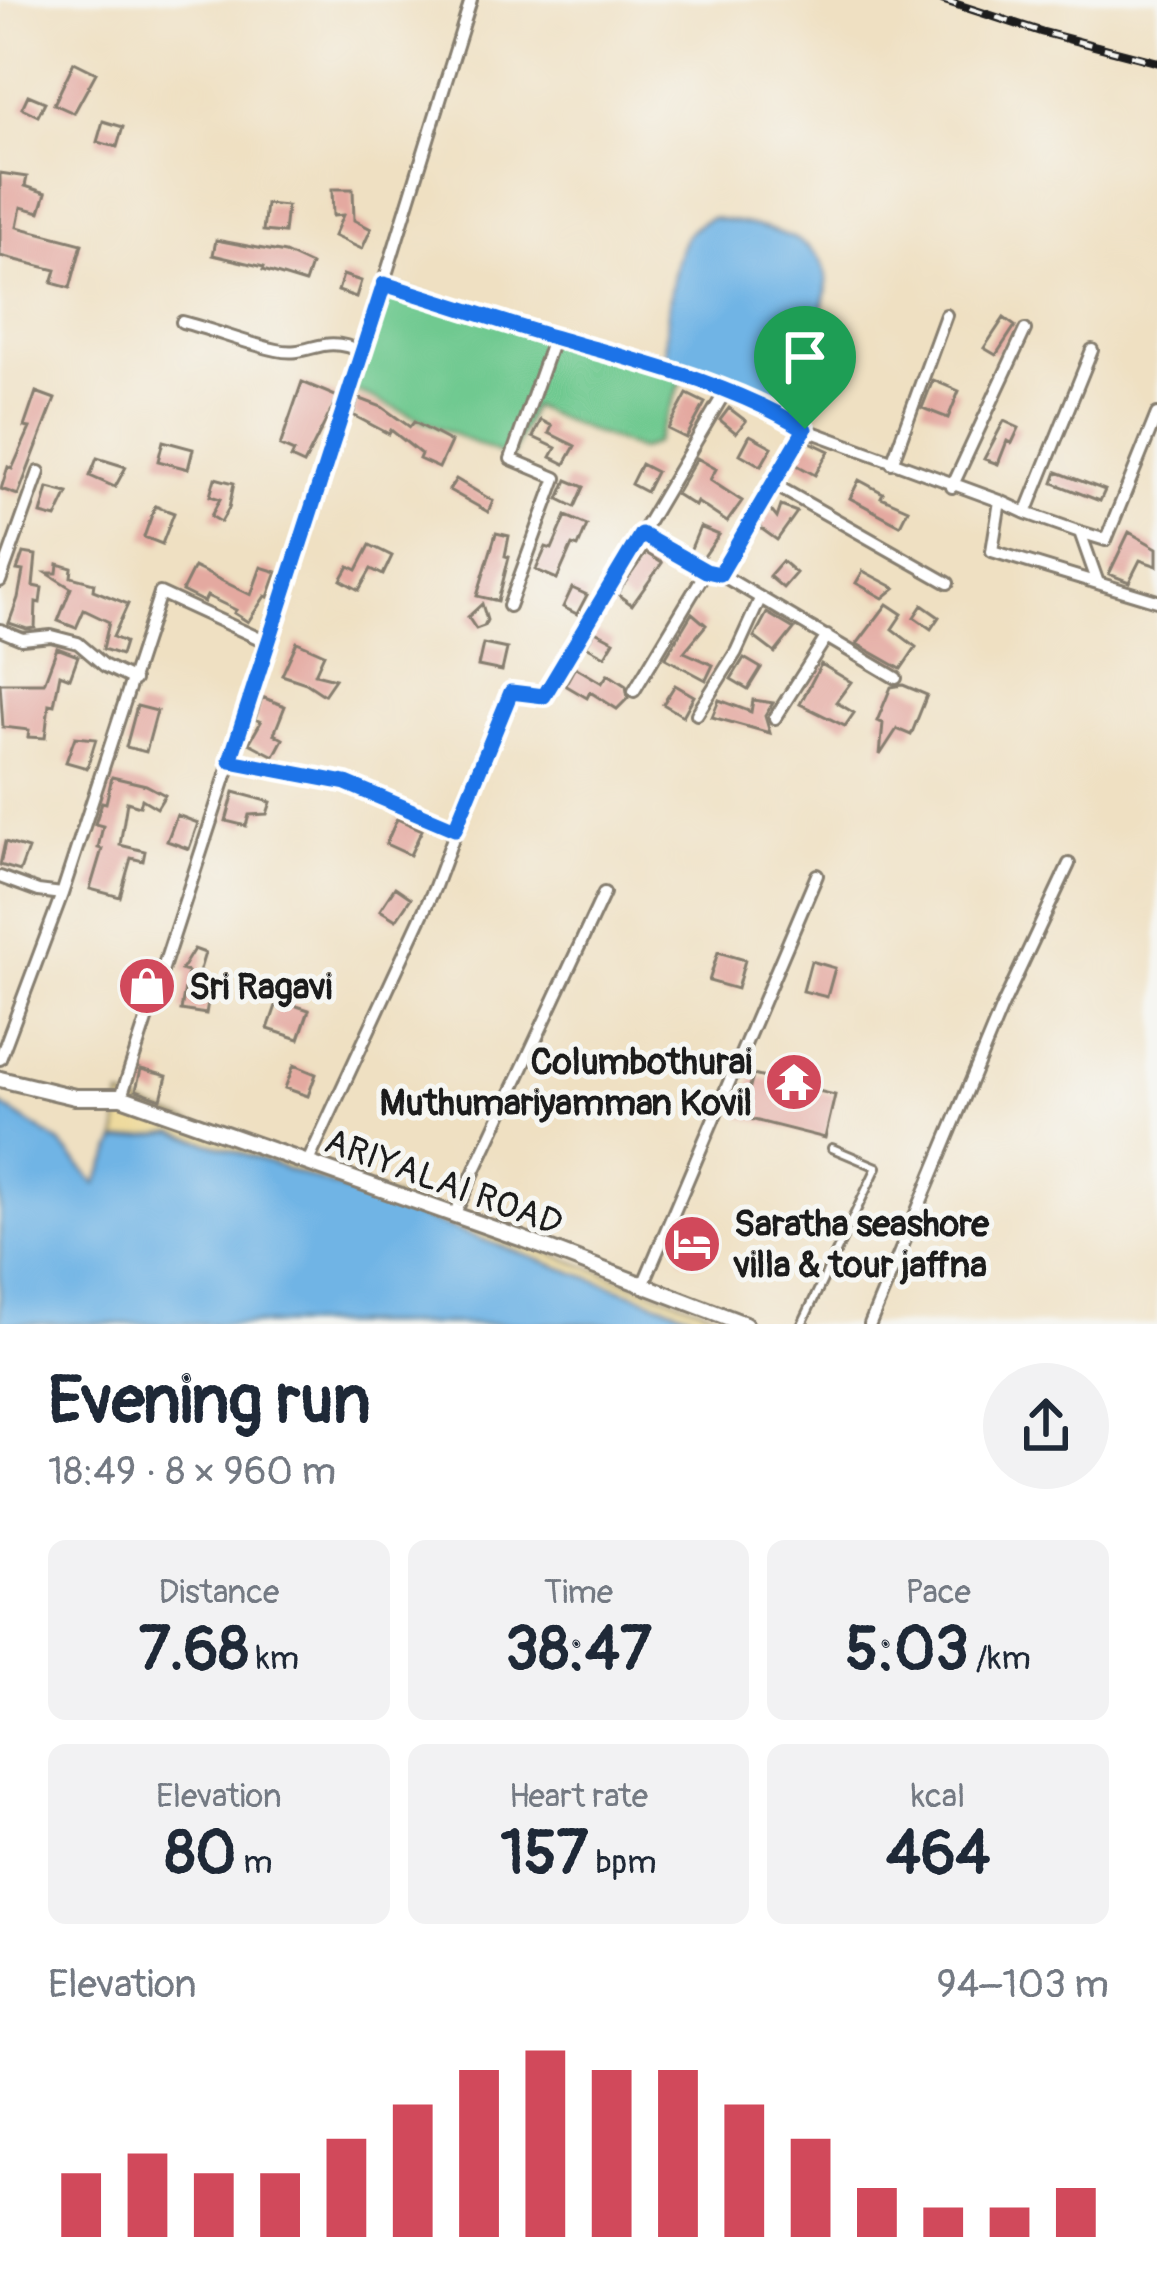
<!DOCTYPE html>
<html lang="en">
<head>
<meta charset="utf-8">
<style>
  :root { --surface:#fff; --page:#f2f2f3; --text:#1f2937; --muted:#747a83; --accent:#d1495b }
  body { margin:0; font-family:Pangolin,sans-serif; background:var(--page); color:var(--text); height:100vh; display:flex; flex-direction:column; font-size:45px; white-space:nowrap }
  * { box-sizing:border-box; margin:0 }
  p { font-size:39px; color:var(--muted) }
  .icon { flex:none; width:66px; height:66px; fill:none; stroke:currentColor; stroke-width:2; stroke-linecap:round; stroke-linejoin:round }
  .map { position:relative; height:1324px; overflow:hidden }
  .side { display:flex; flex-direction:column; background:var(--surface); flex:1 }
  .side>* { flex:none }
  .pin { position:absolute; display:grid; place-items:center; width:102px; height:102px; color:#fff; margin:-123px -51px; border-radius:50% 50% 50% 0; rotate:-45deg; box-shadow:0 0 12px #0007 }
  .pin .icon { rotate:45deg }
  .round { display:grid; place-items:center; flex:none; width:126px; height:126px; border-radius:63px; background:var(--page) }
  .overview { display:flex; align-items:center; justify-content:space-between; height:204px; padding:0 48px }
  h1 { font-size:66px; font-weight:700; line-height:90px }
  .stats { display:grid; grid-template-columns:repeat(3,1fr); gap:18px; height:204px; padding:12px 48px }
  .stats div { display:grid; align-content:center; border-radius:18px; background:var(--page); text-align:center }
  .stats b { font-size:60px; font-weight:700 }
  .stats small { font-size:33px; font-weight:400 }
  .stats p { font-size:33px }
  .chart { height:336px; padding:24px 48px }
  .chart p { display:flex; justify-content:space-between }
  .chart svg { width:100%; height:216px; margin-top:12px; stroke:var(--accent); stroke-width:6 }
  .map>svg:first-child { display:block }
  .green { fill:#70c990; stroke:#467256; stroke-width:3 }
  .sand { fill:#eeda9e; stroke:#857b5d; stroke-width:3 }
  .water { fill:#6fb4e5; stroke:#466880; stroke-width:3 }
  .building { fill:#e4a9a0 }
  .lines { fill:none; stroke-linecap:round; stroke-linejoin:round }
  .service-casing { stroke:#867e6f; stroke-width:12 }
  .minor-casing { stroke:#867e6f; stroke-width:16 }
  .tertiary-casing { stroke:#867e6f; stroke-width:20 }
  .service { stroke:#fff; stroke-width:6 }
  .minor { stroke:#fff; stroke-width:10 }
  .tertiary { stroke:#fff; stroke-width:14 }
  .rail-casing { stroke:#1c1c1c; stroke-width:9 }
  .rail { stroke:#f6f6f2; stroke-width:4.5; stroke-dasharray:14; stroke-linecap:butt }
  .route-casing { stroke:#fff; stroke-width:24 }
  .route { stroke:#1a73e8; stroke-width:15 }
  .labels { text-anchor:middle; stroke-width:10; stroke-linejoin:round; paint-order:stroke }
  .poi-label { font-size:36px; font-weight:bold; fill:#1c1c1c; stroke:#f6f6f2; text-anchor:start }
  .street-label { font-size:36px; fill:#1c1c1c; stroke:#f6f6f2 }
</style>
</head>
<body>
<div class="map">
<svg width="1157" height="1324" viewBox="0 0 1157 1324">
  <rect width="100%" height="100%" fill="#f6f6f2"/>
  <filter id="ink" filterUnits="userSpaceOnUse"><feTurbulence type="fractalNoise" baseFrequency=".00833" numOctaves="2"/><feDisplacementMap in="SourceGraphic" scale="24" xChannelSelector="R" yChannelSelector="G"/><feConvolveMatrix kernelMatrix="1 2 1 2 8 2 1 2 1" color-interpolation-filters="sRGB"/></filter>
  <filter id="wash" filterUnits="userSpaceOnUse"><feTurbulence type="fractalNoise" baseFrequency=".004" numOctaves="4" result="noise"/><feDisplacementMap in="SourceGraphic" scale="48" xChannelSelector="R" yChannelSelector="G"/><feGaussianBlur stdDeviation="2.7" result="paint"/><feColorMatrix in="noise" values="0 0 0 0 0 0 0 0 0 0 0 0 0 0 0 0 0 1.4 0 .05"/><feComposite in="paint" operator="in"/></filter>
  <g filter="url(#wash)">
    <rect width="100%" height="100%" fill="#efe0c2"/>
    <path class="green" d="M384,283L684,376L655,443L639,450C603,435 567,424 532,406L511,459L351,389Z"/>
    <path class="sand" d="M121,1097L743,1324H717L253,1157L175,1133L117,1141Z"/>
    <path class="water" d="M712,218C860,239 846,284 776,395L754,392L667,359C663,335 673,266 683,243C688,230 699,223 712,218Z
      M0,1104L60,1143L96,1184L117,1141L174,1132L253,1157L717,1324H0Z"/>
    <g id="blocks">
      <path class="building" d="M74,62L96,73L74,113L54,104Z
        M28,95L45,102L38,116L22,108Z
        M103,121L123,127L117,147L97,142Z
        M0,173L27,177L25,186L46,193L40,212L21,207L17,227L82,244L70,288L52,283L56,270L0,256Z
        M332,189H353L354,220L371,229L362,249L334,236L343,215L333,216Z
        M266,204L287,206L284,233L263,231Z
        M216,240L285,253L311,265L305,283L263,270L264,267L213,255Z
        M343,275L361,281L356,297L338,291Z
        M1004,318L1015,326L996,355L984,348Z
        M933,380L959,391L948,418L922,408Z
        M302,382L338,397L304,464L291,458L294,452L280,446Z
        M36,392L55,399L18,495L1,489L8,467L12,469L30,428L24,427Z
        M687,394L705,403L686,438L668,429Z
        M358,398L382,407L410,427L414,422L451,442L439,468L419,459L421,454L391,430L389,434L353,415Z
        M729,408L746,421L736,433L720,420Z
        M541,420L552,426L549,433L575,446L565,464L551,457L556,448L533,437Z
        M1004,421L1019,428L1012,443L1007,441L998,464L984,459Z
        M750,435L772,447L761,466L740,454Z
        M163,441L193,449L188,469L158,461Z
        M808,441L829,451L815,475L795,464Z
        M97,458L126,467L115,487L90,476Z
        M697,458L716,469L710,480L742,501L727,522L697,502L695,506L676,494Z
        M641,464L656,472L646,492L631,484Z
        M1057,472L1105,490L1100,501L1053,483Z
        M215,478L234,483L229,508L221,522L211,516L220,499L210,496Z
        M456,479L493,501L488,512L449,490Z
        M567,480L584,487L575,507L559,499Z
        M859,480L883,493L881,497L908,509L900,525L850,498Z
        M48,488L68,493L56,518L41,514Z
        M155,506L174,513L162,544L144,537Z
        M781,506L797,512L777,540L759,527L769,508L777,518Z
        M566,516L587,525L578,547L572,545L557,579L536,570L546,547L552,549Z
        M700,527L719,535L703,558L690,551Z
        M1129,532L1157,548V566L1140,560L1129,582L1109,574Z
        M496,533L509,536L505,556L509,557L498,601L477,596Z
        M370,545L392,556L383,575L371,569L359,590L341,580L349,566L357,570Z
        M23,553L36,555L33,586L42,588L40,603L36,602L35,628L27,629L9,623L18,598L23,571L17,570Z
        M646,553L662,563L632,605L617,594Z
        M782,561L796,573L783,588L769,576Z
        M58,564L72,568L71,577L94,583L93,590L128,604L113,637L125,642L121,655L103,649L109,622L84,610L76,628L58,621L71,588L47,573H57Z
        M194,567L251,595L261,567L277,572L268,597L265,596L248,622L234,613L236,610L207,596L204,602L182,591Z
        M863,571L895,588L883,598L856,583Z
        M572,588L587,595L577,614L563,607Z
        M482,604L487,620L484,626L476,629L468,617Z
        M887,604L902,614L892,629L916,647L901,669L857,644Z
        M922,605L939,617L931,629L914,617Z
        M692,613L706,625L684,652L713,665L706,680L665,658Z
        M767,613L794,629L775,653L754,637Z
        M595,631L614,641L605,656L586,646Z
        M297,642L324,654L315,674L335,679L324,695L306,683L282,675Z
        M483,644L507,649L502,671L478,666Z
        M57,648L78,656L70,678L60,674L54,705L49,704L45,738L28,737L29,730L3,727L0,683H44Z
        M744,658L761,668L748,689L731,679Z
        M821,664L851,682L836,702L854,713L845,726L800,704Z
        M575,667L602,683L608,674L626,686L628,698L617,709L590,692L587,698L565,685Z
        M675,685L694,696L683,716L663,704Z
        M903,685L927,695L911,735L897,729L880,755L883,723L877,721L891,687Z
        M262,697L285,706L274,734L283,739L274,756L249,743L261,722L255,719Z
        M719,700L751,712L753,700L773,703L765,716L770,733L712,717Z
        M137,706L157,711L146,752L126,747Z
        M75,737L96,739L87,768L66,762Z
        M112,777L146,785L165,795L157,808L142,799L140,806L127,802L120,845L145,851L143,861L131,858L120,897L90,889L102,849L98,848L103,826L95,824L102,802L106,803Z
        M234,792L271,802L267,814L249,815L246,826L226,821Z
        M177,815L198,823L189,849L167,841Z
        M397,819L422,830L410,855L386,844Z
        M5,842L28,849L20,871L0,865Z
        M395,887L411,898L396,920L380,910Z
        M194,949L205,953L195,986L210,989L206,1014L181,1010L188,972L181,970Z
        M718,952L745,960L737,989L709,981Z
        M811,961L835,968L827,997L803,991Z
        M278,1000L309,1010L299,1039L268,1029Z
        M294,1065L316,1074L308,1096L285,1088Z
        M141,1069L167,1076L161,1099L136,1090Z
        M753,1075L835,1095L825,1138L742,1117Z
        M688,1238L707,1245L699,1265L680,1258Z"/>
    </g>
  </g>
  <g filter="url(#ink)">
    <use href="#blocks" fill-opacity="0" stroke="#867e6f" stroke-width="3"/>
    <g class="lines">
      <defs>
        <path id="service" d="M802,1324L877,1167L832,1148"/>
        <path id="minor" d="M384,283L554,337L658,364L767,407L804,429L1000,501L992,551L1157,601
          M182,322C214,330 244,343 277,350C311,358 320,332 362,352
          M892,463L946,315
          M773,484L948,583
          M952,487L1025,330
          M1000,501L1026,513L1092,350
          M1026,513L1080,532L1098,583
          M1080,532L1106,540L1157,414
          M641,534L706,571L720,574L804,429
          M720,574L896,678
          M0,581L39,472
          M509,606L556,478L511,459L554,337
          M0,630L22,639L51,636L78,643L105,666L134,680
          M634,691L706,571
          M697,714L736,652L760,599
          M775,718L827,636
          M230,761L346,783L455,829
          M0,877L38,891L62,894
          M0,1059L62,894L160,593L269,643
          M121,1097L326,469L471,0
          M307,1164L434,889L503,704L511,692L544,696L550,688L725,392
          M454,1215L604,893
          M643,1285L817,875
          M870,1324L1001,1009L1069,864"/>
        <path id="tertiary" d="M0,1079L75,1097H121L520,1238L745,1324"/>
      </defs>
      <use href="#service" class="service-casing"/>
      <use href="#minor" class="minor-casing"/>
      <use href="#tertiary" class="tertiary-casing"/>
      <use href="#service" class="service"/>
      <use href="#minor" class="minor"/>
      <use href="#tertiary" class="tertiary"/>
      <defs>
        <path id="rail" d="M943,0L1042,32L1157,62"/>
      </defs>
      <use href="#rail" class="rail-casing"/>
      <use href="#rail" class="rail"/>
    </g>
  </g>
  <g class="lines" filter="url(#ink)">
    <defs>
      <path id="route" d="M384,284C440,301 496,320 553,337C639,362 728,382 805,429L720,574L706,571L641,534L544,696L511,692L455,829L346,783L230,761Z"/>
    </defs>
    <use href="#route" class="route-casing"/>
    <use href="#route" class="route"/>
  </g>
  <defs>
    <symbol id="shop-disc" viewBox="-11 -11 22 22"><circle r="9.5" fill="#d1495b" stroke="#f6f6f2"/><path d="M-5-2.5h2.3a2.7 3.5 0 0 1 5.4 0H5L5.5 6h-11ZM-1.5-2.5h3a1.5 2.3 0 0 0-3 0Z" fill="#fff"/></symbol>
    <symbol id="temple-disc" viewBox="-11 -11 22 22"><circle r="9.5" fill="#d1495b" stroke="#f6f6f2"/><path d="M0-6L5-2H3V0L6.5 2.5H4V6H1.5V3h-3V6H-4V2.5H-6.5L-3 0V-2H-5Z" fill="#fff"/></symbol>
    <symbol id="hotel-disc" viewBox="-11 -11 22 22"><circle r="9.5" fill="#d1495b" stroke="#f6f6f2"/><path d="M-6-4.5h1.5V1H6V5H4.5V3h-9V5H-6ZM-4 0a1.8 1.8 0 1 1 3.6 0ZM.5 0V-2.5h3Q6-2.5 6 0Z" fill="#fff"/></symbol>
  </defs>
  <g fill-rule="evenodd">
    <use href="#shop-disc" x="114" y="953" width="66" height="66"/>
    <use href="#temple-disc" x="761" y="1049" width="66" height="66"/>
    <use href="#hotel-disc" x="659" y="1211" width="66" height="66"/>
  </g>
  <g class="labels">
    <g class="poi-label">
      <text x="189" y="999">Sri Ragavi</text>
      <text x="752" y="1074" text-anchor="end">Columbothurai<tspan x="752" dy="41">Muthumariyamman Kovil</tspan></text>
      <text x="734" y="1236">Saratha seashore<tspan x="734" dy="41">villa &amp; tour jaffna</tspan></text>
    </g>
    <g class="street-label">
      <text transform="translate(444 1181) rotate(20)" y="13">ARIYALAI ROAD</text>
    </g>
  </g>
</svg>
<div class="pin" style="left:805px;top:429px;background:#1e9e55"><svg class="icon" aria-label="arrive" viewBox="0 0 24 24"><path d="M6 21V4h12l-3 4 3 4H6"/></svg></div>
</div>
<section class="side">
<div class="overview"><div><h1>Evening run</h1><p>18:49 · 8 × 960 m</p></div><a class="round"><svg class="icon" aria-label="share" viewBox="0 0 24 24"><path d="M12 15V3M7 8l5-5 5 5M5 13v7h14v-7"/></svg></a></div>
<div class="stats">
<div><p>Distance</p><b>7.68<small> km</small></b></div>
<div><p>Time</p><b>38:47</b></div>
<div><p>Pace</p><b>5:03<small> /km</small></b></div>
</div>
<div class="stats">
<div><p>Elevation</p><b>80<small> m</small></b></div>
<div><p>Heart rate</p><b>157<small> bpm</small></b></div>
<div><p>kcal</p><b>464</b></div>
</div>
<div class="chart"><p><span>Elevation</span>94–103 m</p>
<svg viewBox="0 0 160 44" preserveAspectRatio="none"><path d="M5 44V31M15 44V27M25 44V31M35 44V31M45 44V24M55 44V17M65 44V10M75 44V6M85 44V10M95 44V10M105 44V17M115 44V24M125 44V34M135 44V38M145 44V38M155 44V34"/></svg>
</div>
</section>
</body>
</html>
